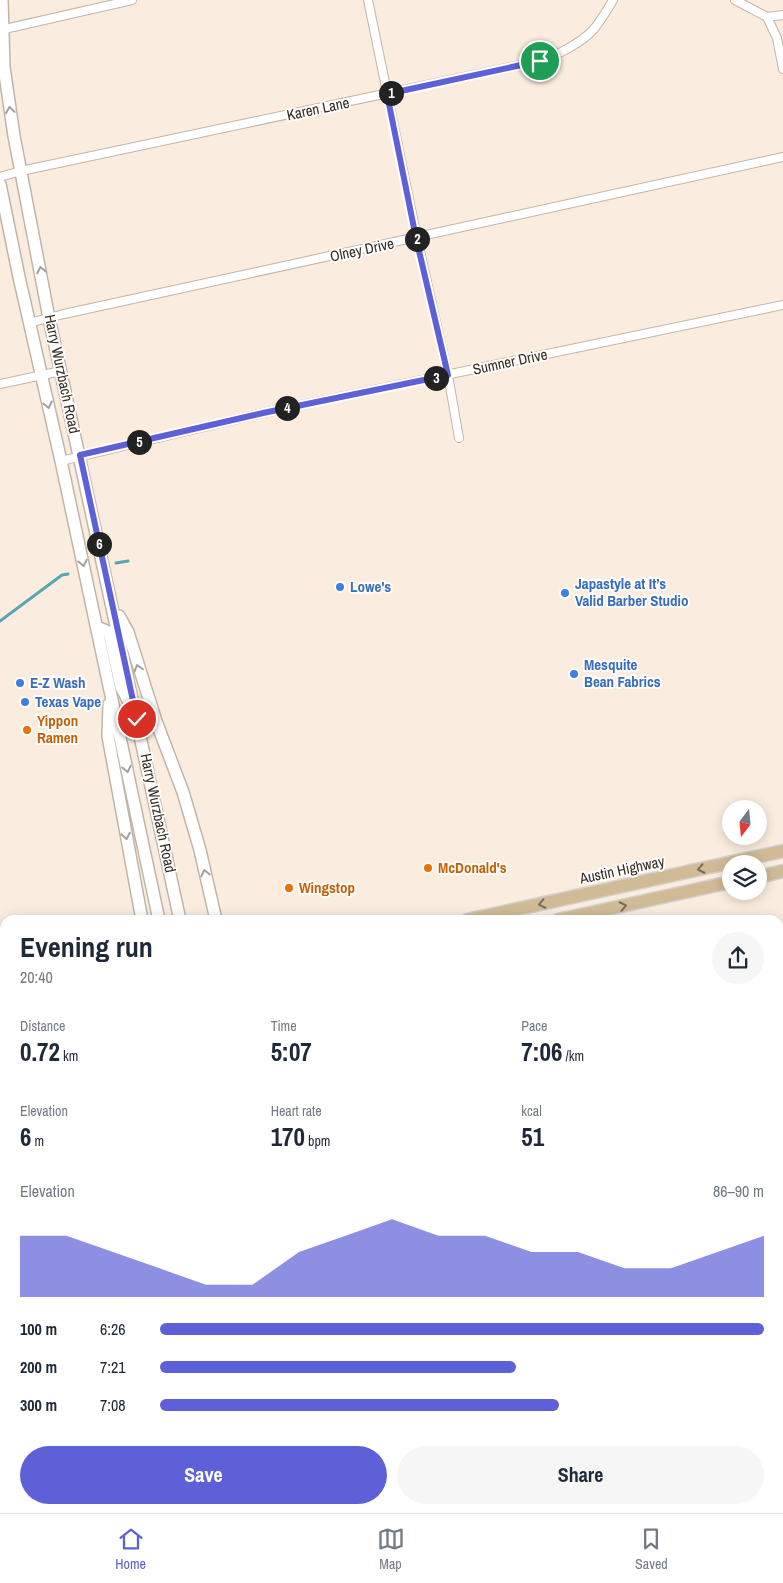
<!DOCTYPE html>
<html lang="en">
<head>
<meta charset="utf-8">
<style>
  :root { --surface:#fff; --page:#f6f6f7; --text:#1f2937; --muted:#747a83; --line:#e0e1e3; --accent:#5e60d8 }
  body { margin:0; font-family:"Archivo Narrow",sans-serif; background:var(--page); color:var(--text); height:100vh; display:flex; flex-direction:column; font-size:19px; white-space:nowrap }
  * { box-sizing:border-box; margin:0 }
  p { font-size:16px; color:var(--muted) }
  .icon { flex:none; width:28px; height:28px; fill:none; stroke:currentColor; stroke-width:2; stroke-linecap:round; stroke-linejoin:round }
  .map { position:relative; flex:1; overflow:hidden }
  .side { position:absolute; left:0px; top:915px; width:784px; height:599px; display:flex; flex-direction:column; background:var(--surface); border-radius:15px 15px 0 0; box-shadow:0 2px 12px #0003 }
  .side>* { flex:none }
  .needle { width:32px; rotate:196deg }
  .buttons { position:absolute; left:722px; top:800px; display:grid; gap:10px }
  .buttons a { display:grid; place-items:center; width:45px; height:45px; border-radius:50%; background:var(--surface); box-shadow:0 2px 12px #0003; font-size:25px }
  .pin { position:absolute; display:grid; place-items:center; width:42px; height:42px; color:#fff; margin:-21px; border:2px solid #fff; border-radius:50%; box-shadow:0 1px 5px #0007 }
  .km { position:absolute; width:25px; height:25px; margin:-12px; border-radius:50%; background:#222; color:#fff; font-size:14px; line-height:25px; text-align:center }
  .round { display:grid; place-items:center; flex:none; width:52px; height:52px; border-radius:26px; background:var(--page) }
  .overview { display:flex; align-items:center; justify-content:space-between; height:85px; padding:0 20px }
  h1 { font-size:28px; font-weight:700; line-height:38px }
  .metrics { display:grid; grid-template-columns:repeat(3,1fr); gap:8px; height:85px; padding:5px 20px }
  .metrics div { display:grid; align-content:center }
  .metrics b { font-size:25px; font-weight:700 }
  .metrics small { font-size:14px; font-weight:400 }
  .metrics p { font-size:14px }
  .chart { height:140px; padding:10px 20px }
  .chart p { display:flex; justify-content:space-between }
  .chart svg { width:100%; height:90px; margin-top:5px; fill:var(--accent); opacity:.7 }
  .button { display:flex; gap:10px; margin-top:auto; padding:10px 20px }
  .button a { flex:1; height:58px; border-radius:30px; background:var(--accent); color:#fff; font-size:20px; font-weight:700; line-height:58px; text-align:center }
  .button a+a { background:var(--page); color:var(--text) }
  ul { padding:0 20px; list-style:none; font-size:16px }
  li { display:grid; grid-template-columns:80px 60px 1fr; align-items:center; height:38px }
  li i { height:12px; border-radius:6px; background:var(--accent) }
  .tab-bar { display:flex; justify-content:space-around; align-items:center; height:70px; border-top:1px solid var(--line); background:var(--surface); font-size:14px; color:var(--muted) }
  .tab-bar a { display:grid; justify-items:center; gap:2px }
  .tab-bar .selected { color:var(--accent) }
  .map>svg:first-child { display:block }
  .green { fill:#a9c7a6 }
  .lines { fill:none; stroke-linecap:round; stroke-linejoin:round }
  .stream { stroke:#57a6b1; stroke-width:3 }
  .minor-casing { stroke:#c1b5a8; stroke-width:10 }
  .tertiary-casing { stroke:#c1b5a8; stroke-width:12 }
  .secondary-casing { stroke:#c1b5a8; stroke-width:14 }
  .primary-casing { stroke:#d2d1cf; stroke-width:15 }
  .minor { stroke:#fff; stroke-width:8 }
  .tertiary { stroke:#fff; stroke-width:10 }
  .secondary { stroke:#fff; stroke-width:11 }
  .primary { stroke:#d1bb97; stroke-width:12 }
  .oneway { stroke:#a2a09e }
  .oneway2 { stroke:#796c59 }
  .route-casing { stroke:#fff; stroke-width:10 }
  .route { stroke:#5e60d8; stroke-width:6 }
  .shop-dot { fill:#3f7fe0; stroke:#fffcf9; stroke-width:2 }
  .food-dot { fill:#e8710a; stroke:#fffcf9; stroke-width:2 }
  .labels { text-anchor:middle; stroke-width:4; stroke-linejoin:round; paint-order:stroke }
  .street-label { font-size:15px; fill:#312c27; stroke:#fffcf9 }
  .shop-label { font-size:15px; font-weight:bold; fill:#366cbe; stroke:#fffcf9; text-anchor:start }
  .food-label { font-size:15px; font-weight:bold; fill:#c56008; stroke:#fffcf9; text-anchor:start }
</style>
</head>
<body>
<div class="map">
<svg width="783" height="1513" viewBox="0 0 783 1513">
  <rect width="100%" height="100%" fill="#faede0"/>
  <path class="green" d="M0,1289L5,1290V1509H147L146,1513H0Z"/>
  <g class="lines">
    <path class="stream" d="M116,563L128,561
      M0,621L62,575L68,574"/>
    <defs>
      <path id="minor" d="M368,0L417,238L448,375L459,438
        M735,0L767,17L783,15
        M767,17L777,38L783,69
        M0,30L132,0
        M0,177L21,171L539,61C556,56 581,43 593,30C601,21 607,10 613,0
        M29,323L64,314L783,157
        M0,384L61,371
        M61,461L263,413L783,305
        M779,1189L783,1190
        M256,1513L258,1509
        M423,1513L424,1509"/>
      <path id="tertiary" d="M779,1495L783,1496"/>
      <path id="secondary" d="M2,0L4,67L14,136L49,318L180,920
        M0,184L19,277L61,461L159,920
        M119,616L128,632L156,721L183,792L200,850L216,920
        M97,627L109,632L121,687L130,704
        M109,704L108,736L142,920
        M0,1272L5,1273
        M180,1513L181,1509
        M208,1513L209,1509"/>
      <path id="primary" d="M759,877L783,871
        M467,920L783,851
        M558,920L731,882
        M0,1021L5,1020
        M0,1039L5,1038"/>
    </defs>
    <use href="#minor" class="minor-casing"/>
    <use href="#tertiary" class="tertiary-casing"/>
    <use href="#secondary" class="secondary-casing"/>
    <use href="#primary" class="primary-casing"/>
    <use href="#minor" class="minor"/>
    <use href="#tertiary" class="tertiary"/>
    <use href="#secondary" class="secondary"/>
    <use href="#primary" class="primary"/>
  </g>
  <defs><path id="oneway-chevron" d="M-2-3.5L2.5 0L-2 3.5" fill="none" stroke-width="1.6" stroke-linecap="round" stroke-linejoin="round" transform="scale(1.25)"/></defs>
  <g class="oneway">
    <use href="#oneway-chevron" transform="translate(10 110) rotate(-98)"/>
    <use href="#oneway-chevron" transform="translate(41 270) rotate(-101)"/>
    <use href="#oneway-chevron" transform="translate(48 405) rotate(77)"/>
    <use href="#oneway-chevron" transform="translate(83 563) rotate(78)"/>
    <use href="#oneway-chevron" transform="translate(138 668) rotate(-106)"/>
    <use href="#oneway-chevron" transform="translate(127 769) rotate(78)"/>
    <use href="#oneway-chevron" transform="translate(126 836) rotate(80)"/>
    <use href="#oneway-chevron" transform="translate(205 873) rotate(-103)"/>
  </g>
  <g class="oneway2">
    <use href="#oneway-chevron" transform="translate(701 869) rotate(168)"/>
    <use href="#oneway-chevron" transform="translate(542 904) rotate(168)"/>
    <use href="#oneway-chevron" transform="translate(623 906) rotate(-12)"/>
  </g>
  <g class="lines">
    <defs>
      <path id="route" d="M137,719L80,455L263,413L448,375L416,238L387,94L540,61"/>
    </defs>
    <use href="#route" class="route-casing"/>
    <use href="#route" class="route"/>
  </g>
  <g class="shop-dot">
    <circle cx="340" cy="587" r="5"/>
    <circle cx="565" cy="593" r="5"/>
    <circle cx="574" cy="674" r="5"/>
    <circle cx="20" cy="683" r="5"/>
    <circle cx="25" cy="702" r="5"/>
  </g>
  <g class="food-dot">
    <circle cx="27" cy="730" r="5"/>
    <circle cx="428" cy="868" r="5"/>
    <circle cx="289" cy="888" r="5"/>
  </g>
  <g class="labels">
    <g class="street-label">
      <text transform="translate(318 109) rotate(-12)" y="5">Karen Lane</text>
      <text transform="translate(362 250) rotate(-12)" y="5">Olney Drive</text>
      <text transform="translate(510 362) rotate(-12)" y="5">Sumner Drive</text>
      <text transform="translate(62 374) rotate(78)" y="5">Harry Wurzbach Road</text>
      <text transform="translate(158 813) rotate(78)" y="5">Harry Wurzbach Road</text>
      <text transform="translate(622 870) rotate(-12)" y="5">Austin Highway</text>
    </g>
    <g class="shop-label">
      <text x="575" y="589">Japastyle at It’s<tspan x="575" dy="17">Valid Barber Studio</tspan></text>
      <text x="350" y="592">Lowe's</text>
      <text x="584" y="670">Mesquite<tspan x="584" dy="17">Bean Fabrics</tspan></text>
      <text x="30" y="688">E-Z Wash</text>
      <text x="35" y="707">Texas Vape</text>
    </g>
    <g class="food-label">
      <text x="37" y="726">Yippon<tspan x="37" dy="17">Ramen</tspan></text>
      <text x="438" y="873">McDonald's</text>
      <text x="299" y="893">Wingstop</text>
    </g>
  </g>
</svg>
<div class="buttons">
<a><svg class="needle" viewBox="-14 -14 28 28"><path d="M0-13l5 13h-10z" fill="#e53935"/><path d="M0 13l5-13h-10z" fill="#747a83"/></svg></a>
<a><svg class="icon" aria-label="layers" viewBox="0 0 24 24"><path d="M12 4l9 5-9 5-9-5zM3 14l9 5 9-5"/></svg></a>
</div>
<div class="pin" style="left:540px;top:61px;background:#1e9e55"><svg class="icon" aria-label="arrive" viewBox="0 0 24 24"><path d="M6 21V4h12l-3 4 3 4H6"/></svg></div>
<div class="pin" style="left:137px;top:719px;background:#d93025"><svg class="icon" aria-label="check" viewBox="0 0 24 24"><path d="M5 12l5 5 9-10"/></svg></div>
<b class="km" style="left:391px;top:93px">1</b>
<b class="km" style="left:417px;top:239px">2</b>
<b class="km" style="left:436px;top:378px">3</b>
<b class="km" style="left:287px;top:408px">4</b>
<b class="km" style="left:139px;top:442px">5</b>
<b class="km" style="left:99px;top:544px">6</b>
<section class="side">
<div class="overview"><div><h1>Evening run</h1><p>20:40</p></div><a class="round"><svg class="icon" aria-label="share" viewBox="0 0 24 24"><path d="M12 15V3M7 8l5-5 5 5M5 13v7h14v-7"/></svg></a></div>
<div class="metrics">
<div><p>Distance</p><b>0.72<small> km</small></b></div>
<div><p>Time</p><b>5:07</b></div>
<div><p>Pace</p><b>7:06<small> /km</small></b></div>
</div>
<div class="metrics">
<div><p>Elevation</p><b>6<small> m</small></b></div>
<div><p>Heart rate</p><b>170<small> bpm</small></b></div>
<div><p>kcal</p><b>51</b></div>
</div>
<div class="chart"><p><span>Elevation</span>86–90 m</p>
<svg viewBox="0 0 160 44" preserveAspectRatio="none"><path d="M0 44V14L10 14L20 22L30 30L40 38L50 38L60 22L70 14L80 6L90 14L100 14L110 22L120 22L130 30L140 30L150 22L160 14V44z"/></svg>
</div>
<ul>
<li><b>100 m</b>6:26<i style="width:100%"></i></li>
<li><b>200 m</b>7:21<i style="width:59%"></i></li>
<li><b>300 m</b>7:08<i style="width:66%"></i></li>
</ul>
<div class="button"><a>Save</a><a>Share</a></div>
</section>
</div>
<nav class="tab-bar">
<a class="selected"><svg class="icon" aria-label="home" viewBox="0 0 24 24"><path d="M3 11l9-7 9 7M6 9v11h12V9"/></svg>Home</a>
<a><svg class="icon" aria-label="map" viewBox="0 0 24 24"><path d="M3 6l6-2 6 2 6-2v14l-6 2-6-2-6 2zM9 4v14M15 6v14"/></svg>Map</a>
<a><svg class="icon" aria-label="saved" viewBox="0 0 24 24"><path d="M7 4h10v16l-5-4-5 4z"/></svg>Saved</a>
</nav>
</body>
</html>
